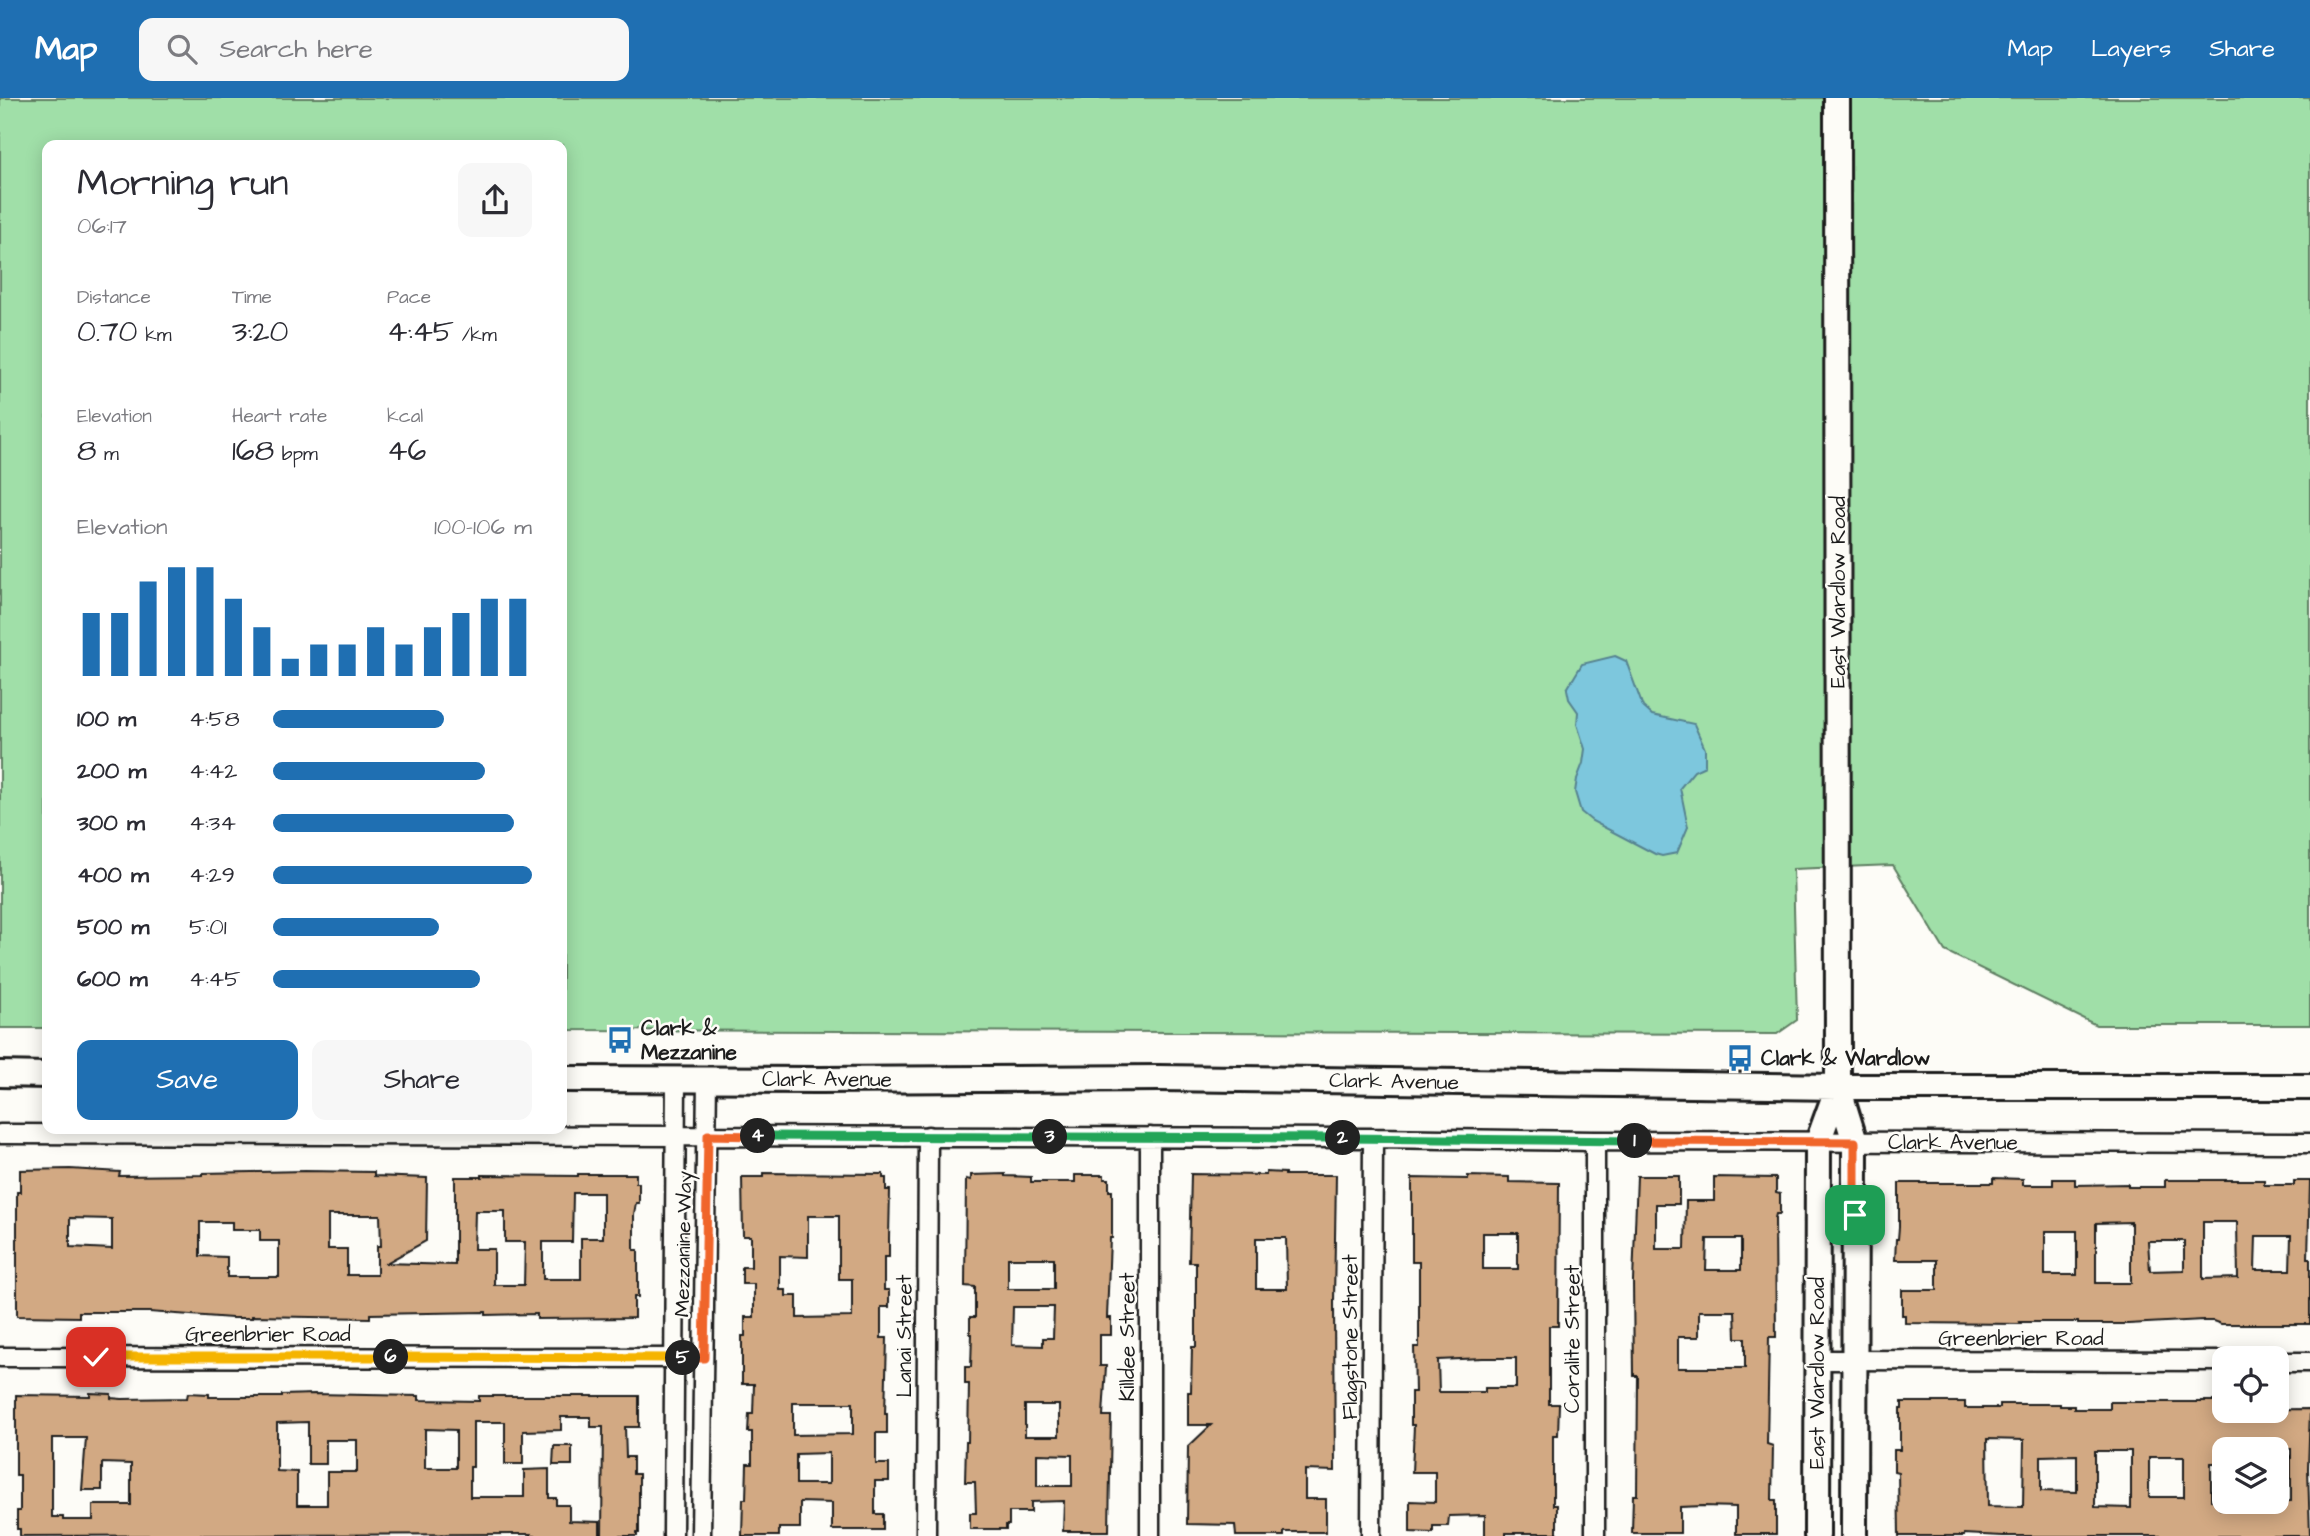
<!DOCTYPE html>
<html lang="en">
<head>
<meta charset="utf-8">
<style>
  :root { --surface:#fff; --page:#f7f7f7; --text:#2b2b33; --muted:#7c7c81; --accent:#1f6fb2 }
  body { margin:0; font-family:"Architects Daughter",sans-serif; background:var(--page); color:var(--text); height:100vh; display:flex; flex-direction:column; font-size:26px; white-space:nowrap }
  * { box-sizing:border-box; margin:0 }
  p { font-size:23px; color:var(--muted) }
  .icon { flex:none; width:38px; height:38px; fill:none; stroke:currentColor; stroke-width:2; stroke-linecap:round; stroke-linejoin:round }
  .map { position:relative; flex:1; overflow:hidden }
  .side { position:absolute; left:42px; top:42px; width:525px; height:994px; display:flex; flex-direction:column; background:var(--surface); border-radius:14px; box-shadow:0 4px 18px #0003 }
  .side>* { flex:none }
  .buttons { position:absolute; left:2212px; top:1248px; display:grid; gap:14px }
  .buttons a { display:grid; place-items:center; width:77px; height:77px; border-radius:14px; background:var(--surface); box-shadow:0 4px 18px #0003; font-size:35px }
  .pin { position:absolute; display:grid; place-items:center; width:60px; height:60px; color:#fff; margin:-30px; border-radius:14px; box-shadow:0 4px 10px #0006 }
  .km { position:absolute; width:35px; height:35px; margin:-18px; border-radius:50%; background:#222; color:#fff; font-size:19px; line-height:35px; text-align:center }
  .round { display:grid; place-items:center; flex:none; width:74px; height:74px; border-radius:14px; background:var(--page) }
  .head { display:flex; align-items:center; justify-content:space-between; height:119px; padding:0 35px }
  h1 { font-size:38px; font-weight:600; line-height:52px }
  .stats { display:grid; grid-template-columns:repeat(3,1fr); gap:10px; height:119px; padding:7px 35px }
  .stats div { display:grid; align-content:center }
  .stats b { font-size:30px; font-weight:600 }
  .stats small { font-size:19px; font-weight:400 }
  .stats p { font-size:19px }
  .chart { height:196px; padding:14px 35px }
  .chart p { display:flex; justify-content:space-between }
  .chart svg { width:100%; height:126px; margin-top:7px; stroke:var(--accent); stroke-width:6 }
  .action { display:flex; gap:14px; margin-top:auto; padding:14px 35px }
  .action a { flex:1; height:80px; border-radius:14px; background:var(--accent); color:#fff; font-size:28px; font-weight:600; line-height:80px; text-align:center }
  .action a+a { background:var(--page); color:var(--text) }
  ul { padding:0 35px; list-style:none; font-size:23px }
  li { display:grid; grid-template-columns:112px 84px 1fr; align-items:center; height:52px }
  li i { height:18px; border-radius:9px; background:var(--accent) }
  header { display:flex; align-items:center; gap:42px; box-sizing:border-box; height:98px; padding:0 35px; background:var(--accent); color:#fff }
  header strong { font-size:33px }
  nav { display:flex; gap:38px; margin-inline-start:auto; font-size:24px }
  .search { width:490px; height:63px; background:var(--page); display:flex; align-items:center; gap:18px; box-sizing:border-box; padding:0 24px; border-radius:14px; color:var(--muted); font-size:26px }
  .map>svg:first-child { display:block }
  .green { fill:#a0dfa8; stroke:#5e7e62; stroke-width:2 }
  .water { fill:#7dc7dd; stroke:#568390; stroke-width:2 }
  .building { fill:#d2a983; stroke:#1c1c1c; stroke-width:2; fill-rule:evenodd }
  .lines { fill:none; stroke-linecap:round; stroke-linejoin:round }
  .street-casing { stroke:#1c1c1c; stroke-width:23 }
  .secondary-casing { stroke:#1c1c1c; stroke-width:30 }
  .street { stroke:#fdfcf7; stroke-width:18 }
  .secondary { stroke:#fdfcf7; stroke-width:24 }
  .split-1-casing { stroke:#fff; stroke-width:14 }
  .split-2-casing { stroke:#fff; stroke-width:14 }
  .split-3-casing { stroke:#fff; stroke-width:14 }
  .split-4-casing { stroke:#fff; stroke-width:14 }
  .split-5-casing { stroke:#fff; stroke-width:14 }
  .split-6-casing { stroke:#fff; stroke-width:14 }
  .split-7-casing { stroke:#fff; stroke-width:14 }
  .split-1 { stroke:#f0652b; stroke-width:9 }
  .split-2 { stroke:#22a559; stroke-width:9 }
  .split-3 { stroke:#22a559; stroke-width:9 }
  .split-4 { stroke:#22a559; stroke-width:9 }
  .split-5 { stroke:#f0652b; stroke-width:9 }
  .split-6 { stroke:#f5b400; stroke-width:9 }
  .split-7 { stroke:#f5b400; stroke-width:9 }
  .labels { text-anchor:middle; stroke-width:5; stroke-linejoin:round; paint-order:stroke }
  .street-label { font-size:21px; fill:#1c1c1c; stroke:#fdfcf7 }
  .poi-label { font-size:21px; font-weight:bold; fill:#1c1c1c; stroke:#fdfcf7; text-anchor:start }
</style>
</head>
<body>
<header>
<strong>Map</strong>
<div class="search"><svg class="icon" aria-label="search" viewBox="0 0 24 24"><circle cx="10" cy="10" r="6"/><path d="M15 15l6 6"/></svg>Search here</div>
<nav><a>Map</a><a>Layers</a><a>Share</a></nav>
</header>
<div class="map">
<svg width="2310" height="1438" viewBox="0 0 2310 1438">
  <rect width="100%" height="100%" fill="#fdfcf7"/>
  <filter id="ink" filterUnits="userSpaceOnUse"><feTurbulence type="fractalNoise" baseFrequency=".0143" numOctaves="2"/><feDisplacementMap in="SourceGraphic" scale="14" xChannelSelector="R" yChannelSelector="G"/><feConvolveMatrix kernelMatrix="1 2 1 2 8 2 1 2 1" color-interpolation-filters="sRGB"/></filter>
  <g filter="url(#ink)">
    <path class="green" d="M0,0H2310V927H2096L1945,853L1893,767L1793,771L1797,922L1777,936L562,932V47H47V930H0Z"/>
    <path class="water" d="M1615,558L1626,563L1643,609L1652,617L1694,626L1705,651V668L1694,673L1680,690L1688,729L1677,755L1662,758L1655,756L1592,723L1581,714L1575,694L1577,681L1583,665L1585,651L1577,626L1578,614L1569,601L1567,591L1582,566Z"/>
    <path class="building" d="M70,1071L120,1074L119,1078L203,1077V1075L305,1073L374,1074V1078L427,1080L426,1143L386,1165L455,1167V1079H482V1077L578,1078V1076H636V1085H639V1105H636L634,1116V1152H638V1199H634V1220L537,1221V1216L486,1217V1214L370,1216V1220L252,1218V1220H232L149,1214H79V1219L17,1218V1094H20V1072ZM573,1095H603V1140H581V1181H543V1144H572ZM475,1113H505V1144H525L524,1187H494V1151H474ZM328,1117H380L381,1148H377V1177H347V1151H328ZM70,1120L112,1121V1151L70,1149ZM200,1124H232V1132H260V1143H279V1179H227V1159L200,1158Z
      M1266,1074L1285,1075V1077H1336L1334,1204L1335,1373L1305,1372V1401H1326V1434H1284V1438H1236L1235,1427L1187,1426L1188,1349L1211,1327H1188V1294H1191L1192,1249H1196V1164H1189L1191,1076L1266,1077ZM1256,1140H1286L1287,1191H1256Z
      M764,1075L883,1076V1080H886V1092H890L889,1140V1159H884V1192H889V1209H881V1240H887L885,1316H887V1335H876V1366H889V1383H875V1416H883V1432H832V1405L800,1404V1430H779V1438H742L743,1401H746L747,1366H752V1334H748L749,1316H753L754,1286H742V1238H745V1219H754V1186H742V1169H751V1138H743L742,1079H764ZM808,1118H839V1181H852V1219L797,1220V1198H786V1192H780V1158L808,1159ZM793,1305H853V1336L793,1337ZM829,1355V1386H796V1356Z
      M1005,1076V1078L1031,1079V1084H1075V1077H1104V1081H1109V1093H1112V1140H1110L1107,1220H1111V1237H1100V1268H1106L1103,1318H1111L1109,1433H1063L1064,1403L1031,1404V1414H1009V1427H1006V1431H970V1415H976L975,1384H965L966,1344H968L969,1286H965V1269H971L972,1236H970V1219H975V1189L965,1188L966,1081L971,1082V1077ZM1008,1160H1054V1191H1008ZM1013,1209H1054L1053,1240H1043V1248L1012,1247ZM1025,1307H1059V1338H1025ZM1037,1356L1072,1357V1388H1037Z
      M1468,1078L1509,1079V1084L1559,1085L1558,1228H1549V1306H1559L1558,1337H1553V1407H1557V1435H1506V1438H1485V1417L1449,1418L1448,1428H1433V1435L1410,1434V1403L1435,1404V1374H1412L1414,1327H1411V1294H1415L1414,1249H1419V1164H1412V1080L1468,1081ZM1483,1135H1518V1171H1483ZM1483,1260H1516V1290H1485V1294H1439L1438,1262Z
      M1637,1078H1679V1106H1656V1151H1685L1686,1103H1714V1079L1776,1080V1095L1780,1096V1116H1776L1775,1120L1776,1239H1769L1767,1346L1773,1348L1772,1402H1776V1436H1736V1409L1703,1408L1680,1409V1435H1632L1633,1397H1637L1638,1278H1634L1633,1183ZM1707,1141H1741V1172H1706ZM1699,1213H1735L1736,1240H1745V1270H1678V1239H1699Z
      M1993,1080L2023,1081V1087H2053V1081H2075V1087L2128,1086V1089H2165V1082H2264V1087H2294V1083H2310L2308,1160H2310V1226H2221L2213,1223H2203V1222L2128,1226H2078V1224H2020L2021,1226L1905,1225V1217H1902V1192H1937V1162H1895L1896,1141H1898L1899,1129V1085H1993ZM2131,1124V1185H2096V1125ZM2203,1124H2237L2238,1180L2203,1181ZM2045,1133H2077V1177H2045ZM2256,1138H2291L2290,1172H2255ZM2148,1143H2184V1172L2150,1173Z
      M90,1295L111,1296V1300L122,1301L187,1300L188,1295L209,1296V1299H282V1297L314,1296L419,1298V1302L479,1303V1298H639V1329H625L626,1359H633V1376H639V1435H637V1438H602L603,1329H591V1319H561V1332L523,1333V1366H505V1324H473V1369H470V1399H524V1372L549,1371V1400H556V1407H569V1423L600,1424V1438H531V1436L20,1438V1431H17V1413H20V1377H16V1297L90,1298ZM308,1324V1366H326V1342H357V1374H327V1407H297V1374L277,1373V1325ZM425,1331L456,1332V1370H425ZM52,1340H86L82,1392H102V1365L131,1366V1407H93V1422H63V1419H52Z
      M2201,1303H2224V1312L2310,1311L2308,1371L2310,1438H2003L1964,1436V1438H1899L1898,1374L1894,1373V1352H1900V1310H1902V1304H1965V1310H2000V1306H2060V1308H2074V1311H2110V1304H2201ZM1987,1341L2024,1342L2023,1409L1988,1408ZM2224,1351H2291V1403L2253,1404V1411H2220V1402H2211V1365H2224ZM2095,1353H2131V1410L2095,1409ZM2077,1357V1394L2041,1393V1358ZM2149,1359H2184V1399H2149Z
      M554,1348H572V1367H553Z"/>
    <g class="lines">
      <defs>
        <path id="street" d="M0,1036L1373,1040L1595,1043L2310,1045
          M1150,1039V1438
          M0,1259L703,1260
          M1818,1262L2224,1263
          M2277,1264H2310
          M673,1438L676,982
          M701,1438L707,981
          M926,1438L928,1038
          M1371,1438L1373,1040
          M1595,1438V1043"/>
        <path id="secondary" d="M1837,0L1838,989L1855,1044L1854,1438
          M0,976L47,977
          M562,981L819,982L1159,980L1838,989H2310
          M1817,1438L1818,1044L1838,989"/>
      </defs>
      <use href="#street" class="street-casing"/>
      <use href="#secondary" class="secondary-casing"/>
      <use href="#street" class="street"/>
      <use href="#secondary" class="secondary"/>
    </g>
  </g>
  <g class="lines" filter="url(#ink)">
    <defs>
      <path id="split-1" d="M1635,1043L1855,1044V1117"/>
      <path id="split-2" d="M1343,1040L1635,1043"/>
      <path id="split-3" d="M1050,1039L1343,1040"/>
      <path id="split-4" d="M758,1038L1050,1039"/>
      <path id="split-5" d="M683,1260H704L708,1037L758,1038"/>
      <path id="split-6" d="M391,1259L683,1260"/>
      <path id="split-7" d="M96,1259H391"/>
    </defs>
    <use href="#split-1" class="split-1-casing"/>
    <use href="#split-2" class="split-2-casing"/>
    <use href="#split-3" class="split-3-casing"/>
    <use href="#split-4" class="split-4-casing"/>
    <use href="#split-5" class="split-5-casing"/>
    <use href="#split-6" class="split-6-casing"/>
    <use href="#split-7" class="split-7-casing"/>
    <use href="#split-1" class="split-1"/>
    <use href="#split-2" class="split-2"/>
    <use href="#split-3" class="split-3"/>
    <use href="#split-4" class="split-4"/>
    <use href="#split-5" class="split-5"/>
    <use href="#split-6" class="split-6"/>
    <use href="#split-7" class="split-7"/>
  </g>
  <defs>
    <symbol id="bus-bare" viewBox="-9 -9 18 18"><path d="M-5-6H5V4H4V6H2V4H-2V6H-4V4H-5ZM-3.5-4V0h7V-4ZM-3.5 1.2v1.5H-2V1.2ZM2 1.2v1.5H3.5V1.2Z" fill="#1f6fb2" stroke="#fdfcf7" stroke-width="2.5" paint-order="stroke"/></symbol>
  </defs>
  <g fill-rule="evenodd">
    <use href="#bus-bare" x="601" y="923" width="38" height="38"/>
    <use href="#bus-bare" x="1721" y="941" width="38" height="38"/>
  </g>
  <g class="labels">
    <g class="street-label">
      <text transform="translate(1838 494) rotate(-90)" y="7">East Wardlow Road</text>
      <text x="827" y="988">Clark Avenue</text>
      <text transform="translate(1394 983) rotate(1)" y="7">Clark Avenue</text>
      <text x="1953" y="1051">Clark Avenue</text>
      <text transform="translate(683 1146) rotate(-89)" y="7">Mezzanine Way</text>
      <text x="268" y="1243">Greenbrier Road</text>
      <text transform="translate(904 1238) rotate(-90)" y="7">Lanai Street</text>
      <text transform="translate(1127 1239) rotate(-90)" y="7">Killdee Street</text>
      <text transform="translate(1350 1239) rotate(-90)" y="7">Flagstone Street</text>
      <text x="2021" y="1247">Greenbrier Road</text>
      <text transform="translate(1572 1241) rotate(-90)" y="7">Coralite Street</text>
      <text transform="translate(1817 1275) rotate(-90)" y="7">East Wardlow Road</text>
    </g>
    <g class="poi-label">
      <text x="641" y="937">Clark &amp;<tspan x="641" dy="24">Mezzanine</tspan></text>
      <text x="1761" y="967">Clark &amp; Wardlow</text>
    </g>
  </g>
</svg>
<div class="buttons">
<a><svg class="icon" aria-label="locate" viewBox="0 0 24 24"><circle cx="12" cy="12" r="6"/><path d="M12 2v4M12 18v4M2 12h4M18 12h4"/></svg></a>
<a><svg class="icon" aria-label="layers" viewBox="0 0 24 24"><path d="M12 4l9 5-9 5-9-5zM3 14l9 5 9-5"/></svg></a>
</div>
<div class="pin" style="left:1855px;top:1117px;background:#1e9e55"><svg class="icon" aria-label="arrive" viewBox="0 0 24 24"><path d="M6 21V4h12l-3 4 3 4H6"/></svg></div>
<div class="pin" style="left:96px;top:1259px;background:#d93025"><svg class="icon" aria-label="check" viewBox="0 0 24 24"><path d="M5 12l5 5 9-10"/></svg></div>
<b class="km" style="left:1635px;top:1043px">1</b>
<b class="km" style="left:1343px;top:1040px">2</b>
<b class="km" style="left:1050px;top:1039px">3</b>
<b class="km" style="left:758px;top:1038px">4</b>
<b class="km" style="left:683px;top:1260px">5</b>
<b class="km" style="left:391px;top:1259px">6</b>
<section class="side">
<div class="head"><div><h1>Morning run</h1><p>06:17</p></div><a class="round"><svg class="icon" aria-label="share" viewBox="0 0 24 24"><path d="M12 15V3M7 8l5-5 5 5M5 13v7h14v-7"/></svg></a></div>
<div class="stats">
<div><p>Distance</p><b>0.70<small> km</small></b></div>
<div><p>Time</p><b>3:20</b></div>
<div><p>Pace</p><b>4:45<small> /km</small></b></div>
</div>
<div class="stats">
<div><p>Elevation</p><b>8<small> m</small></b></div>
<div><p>Heart rate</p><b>168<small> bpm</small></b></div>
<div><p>kcal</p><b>46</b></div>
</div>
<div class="chart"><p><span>Elevation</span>100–106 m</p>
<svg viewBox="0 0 160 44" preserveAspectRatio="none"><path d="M5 44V22M15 44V22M25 44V11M35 44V6M45 44V6M55 44V17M65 44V27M75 44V38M85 44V33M95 44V33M105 44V27M115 44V33M125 44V27M135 44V22M145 44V17M155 44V17"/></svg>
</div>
<ul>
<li><b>100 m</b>4:58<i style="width:66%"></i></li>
<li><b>200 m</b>4:42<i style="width:82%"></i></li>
<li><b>300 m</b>4:34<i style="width:93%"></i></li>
<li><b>400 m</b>4:29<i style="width:100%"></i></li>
<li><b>500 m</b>5:01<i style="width:64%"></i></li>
<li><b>600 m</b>4:45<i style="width:80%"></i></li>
</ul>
<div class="action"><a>Save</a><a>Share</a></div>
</section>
</div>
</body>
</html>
